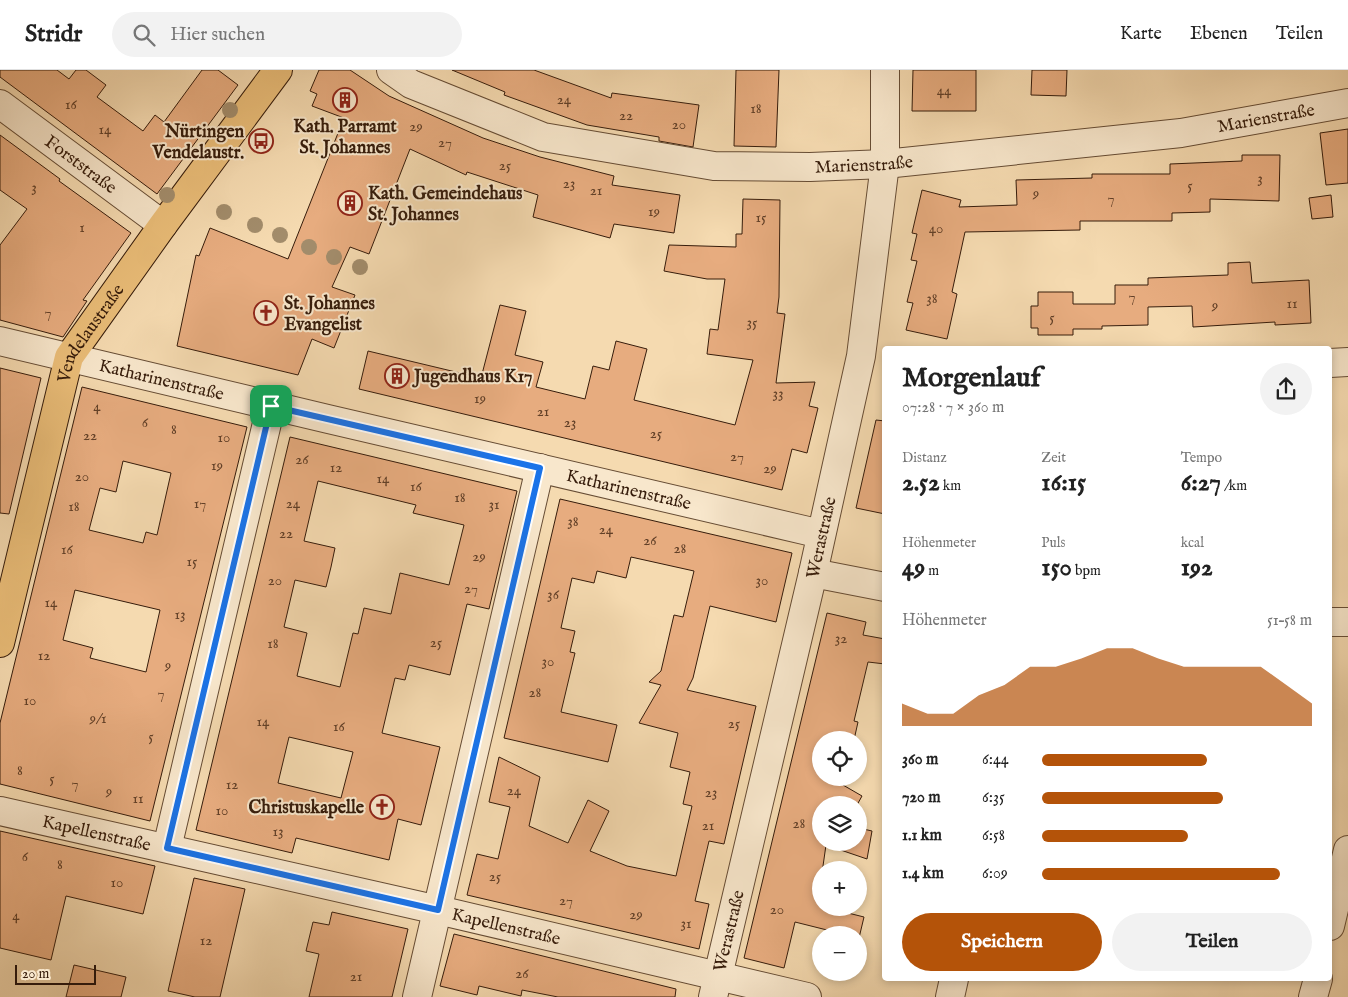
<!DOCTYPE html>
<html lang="de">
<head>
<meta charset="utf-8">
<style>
  :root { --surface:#fff; --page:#f2f2f2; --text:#222; --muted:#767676; --line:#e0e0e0; --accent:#b45309 }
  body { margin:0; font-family:"IM FELL English",serif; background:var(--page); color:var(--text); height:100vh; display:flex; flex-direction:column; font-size:19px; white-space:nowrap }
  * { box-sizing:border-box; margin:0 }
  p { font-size:16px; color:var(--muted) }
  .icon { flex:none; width:28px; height:28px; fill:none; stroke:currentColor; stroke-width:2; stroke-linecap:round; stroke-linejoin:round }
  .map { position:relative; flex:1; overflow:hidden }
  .panel { position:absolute; left:882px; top:276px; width:450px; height:635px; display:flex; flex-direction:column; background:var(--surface); border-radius:5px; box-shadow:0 2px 8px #0003 }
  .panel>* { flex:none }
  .fabs { position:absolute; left:812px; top:661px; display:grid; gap:10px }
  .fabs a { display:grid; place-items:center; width:55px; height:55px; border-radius:50%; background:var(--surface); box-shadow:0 2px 8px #0003; font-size:25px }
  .scale { position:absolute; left:15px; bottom:12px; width:81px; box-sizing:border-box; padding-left:5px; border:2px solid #361c0b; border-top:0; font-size:14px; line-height:18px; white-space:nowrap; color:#361c0b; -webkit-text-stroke:4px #f8e7cc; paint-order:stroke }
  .pin { position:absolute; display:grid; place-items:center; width:42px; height:42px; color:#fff; margin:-21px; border-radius:10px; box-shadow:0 2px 8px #0006 }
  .round { display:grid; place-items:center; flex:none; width:52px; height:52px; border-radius:26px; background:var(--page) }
  .overview { display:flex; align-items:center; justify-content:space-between; height:85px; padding:0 20px }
  h1 { font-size:28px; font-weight:700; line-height:38px }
  .figures { display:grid; grid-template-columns:repeat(3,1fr); gap:8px; height:85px; padding:5px 20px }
  .figures div { display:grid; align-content:center }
  .figures b { font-size:25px; font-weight:700 }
  .figures small { font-size:14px; font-weight:400 }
  .figures p { font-size:14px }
  .chart { height:140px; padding:10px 20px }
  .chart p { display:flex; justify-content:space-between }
  .chart svg { width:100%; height:90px; margin-top:5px; fill:var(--accent); opacity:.7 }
  .cta { display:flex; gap:10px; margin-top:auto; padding:10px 20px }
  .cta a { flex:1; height:58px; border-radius:30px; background:var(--accent); color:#fff; font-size:20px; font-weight:700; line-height:58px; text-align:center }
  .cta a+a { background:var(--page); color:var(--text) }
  ul { padding:0 20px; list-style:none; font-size:16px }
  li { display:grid; grid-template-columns:80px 60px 1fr; align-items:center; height:38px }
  li i { height:12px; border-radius:6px; background:var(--accent) }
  header { display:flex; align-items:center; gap:30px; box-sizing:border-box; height:70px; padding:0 25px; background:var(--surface); border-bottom:1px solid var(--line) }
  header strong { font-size:24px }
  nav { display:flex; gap:28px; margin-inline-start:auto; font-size:18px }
  .search { width:350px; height:45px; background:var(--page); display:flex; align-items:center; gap:12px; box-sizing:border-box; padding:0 18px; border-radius:28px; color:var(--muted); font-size:19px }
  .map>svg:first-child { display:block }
  .building { fill:#e7ac7f; stroke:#361c0b; fill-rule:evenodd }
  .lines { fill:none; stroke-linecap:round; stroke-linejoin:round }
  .minor-casing { stroke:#664c34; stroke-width:30 }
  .primary-casing { stroke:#361c0b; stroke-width:30 }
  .minor { stroke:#f8e7cc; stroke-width:28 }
  .primary { stroke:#eabd78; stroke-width:28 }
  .tree { fill:#a28c6b }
  .route-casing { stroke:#fff; stroke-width:10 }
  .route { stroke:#1a73e8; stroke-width:6 }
  .labels { text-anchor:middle; stroke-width:4; stroke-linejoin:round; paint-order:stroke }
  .number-label { font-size:15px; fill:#624028 }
  .street-label { font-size:18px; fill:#361c0b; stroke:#f8e7cc }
  .poi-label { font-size:18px; font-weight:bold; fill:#361c0b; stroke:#f8e7cc; text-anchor:start }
</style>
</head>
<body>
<header>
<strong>Stridr</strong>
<div class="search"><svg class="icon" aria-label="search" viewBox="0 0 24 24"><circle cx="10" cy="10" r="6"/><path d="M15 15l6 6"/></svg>Hier suchen</div>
<nav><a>Karte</a><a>Ebenen</a><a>Teilen</a></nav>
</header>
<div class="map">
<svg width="1348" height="927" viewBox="0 0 1348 927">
  <rect width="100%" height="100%" fill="#f5dab0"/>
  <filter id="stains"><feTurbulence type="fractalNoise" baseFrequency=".004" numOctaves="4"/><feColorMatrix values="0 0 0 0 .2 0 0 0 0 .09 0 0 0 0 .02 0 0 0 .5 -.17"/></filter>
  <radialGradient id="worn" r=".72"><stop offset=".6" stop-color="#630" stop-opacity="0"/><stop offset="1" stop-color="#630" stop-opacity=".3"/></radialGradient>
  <path class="building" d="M0,0H57L69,9L76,0H86L106,15L97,27L143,61L155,45L164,52L202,0H218L238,15L157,124L0,7Z
    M319,0H350L389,26L483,68L540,87L614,106L612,115L680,125L674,163L614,154L610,168L533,147L538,125L467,102L466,105L410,79L369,184L350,177L332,217L355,225L334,278L312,269L298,305L177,276L196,185L199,186L210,158L288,189L344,48L312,36L317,24L310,21Z
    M452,0H534L611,28L612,23L699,35L693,77L659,71V67L587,55L504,25L505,22Z
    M736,0H779L776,77L734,76Z
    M913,0H976V41H912Z
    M1032,0H1067L1066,26L1031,25Z
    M1348,59V113L1326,115L1320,63Z
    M0,65L60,109L59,111L131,163L83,230L87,231L63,267L0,250V175L27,139L0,120Z
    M1242,85H1280L1279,131L1210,129V142L1172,143V151H1080V160L965,162L952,222L957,224L947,269L906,260L913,233L907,232L917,191L911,190L917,164L912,163L922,120L961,130L959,137L1017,135L1016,110L1092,108V104H1170V94L1242,91Z
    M1331,125L1333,147L1312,149L1309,128Z
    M743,129L780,130L779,227L777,243L785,244L776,313L815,312L809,336L818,338L807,383L792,379L782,420L359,319L368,281L481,308L500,235L526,241L515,285L543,292L536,317L585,329L593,296L609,300L616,271L647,279L634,330L735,355L753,290L707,284L710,259L718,260L725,209H707L664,201L669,175L736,177V164H742Z
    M1250,192L1252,213L1309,210L1311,253L1275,255V252L1193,257L1192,236L1148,237V255L1102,256V259H1073V265H1038V258H1031V236H1038V222H1073V234H1115V215H1148V208L1228,205V193Z
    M0,298L41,308L9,444L0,443Z
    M82,317L247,357L150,751L0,714V653ZM123,391L171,403L157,465L146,462L143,473L89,460L100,418L116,422ZM75,520L160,540L146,602L90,588L93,578L63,570Z
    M876,350L885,351V444L856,438Z
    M290,367L517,421L489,539L467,534L450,605L409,595L405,610L395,608L382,663L440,677L421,755L398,749L389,790L296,768L292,783L196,760ZM318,411L416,435L413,443L464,455L449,515L400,503L391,544L364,538L358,564L353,563L340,617L297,606L307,563L284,557L295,510L326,517L331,497L335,478L304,471ZM289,667L353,682L341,728L278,713Z
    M560,429L792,483L776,552L710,536L693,608L687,620L756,636L724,774L709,771L695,831L709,834L699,879L467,825L477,784L498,789L510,737L489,732L499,687L540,707L529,756L568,773L588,730L609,741L590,781L627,796L676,806L692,736L683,734L690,702L670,697L678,663L639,653L661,615L649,612L661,601L674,545L683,547L694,501L631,487L626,508L597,501L594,513L572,508L561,558L575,561L570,582L575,583L561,642L617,655L608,692L504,668Z
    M827,543L866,552L863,565L885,569V594L868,592L854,651L858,652L854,670H821V708H845L843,715L862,726L857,735H821V772H859V758L872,761L867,789L826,775L818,831H821V838H849L848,843L864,847L859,868V865H847L795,852L784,898L744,888Z
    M0,761L155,796L143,844L66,826L51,890L0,878Z
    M194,808L245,819L220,927H195L168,921Z
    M332,842L408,859L392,927H309L319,884L306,881L313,852L329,855Z
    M454,864L676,919L675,927H558L522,920L521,926L479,916L477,925L440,916Z
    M74,895L126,907L121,927H66Z"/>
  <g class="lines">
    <defs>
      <g id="minor">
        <path id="s1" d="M391,0L411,14L543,67L714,96L810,97L885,94L1181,63L1348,33"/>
        <path id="s2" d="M0,34L163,155"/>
        <path id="s3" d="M0,271L328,349L821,464"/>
        <path d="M1330,293L1348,292"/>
        <path d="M813,503L885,517"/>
        <path d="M1330,552H1348"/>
        <path id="s4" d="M0,741L438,840L807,927"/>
        <path d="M167,778L271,336"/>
        <path d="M1330,856L1348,780"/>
        <path d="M417,927L540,398"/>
        <path id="s5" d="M713,927L813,503L861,286L885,94V0"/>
        <path d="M950,927L954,909"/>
        <path d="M1313,927L1318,909"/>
      </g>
      <g id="primary">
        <path id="s6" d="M0,573L69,287L163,155L278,0"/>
      </g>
    </defs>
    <use href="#minor" class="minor-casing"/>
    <use href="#primary" class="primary-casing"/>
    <use href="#minor" class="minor"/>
    <use href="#primary" class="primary"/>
  </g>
  <g class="tree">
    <circle cx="230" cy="40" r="8"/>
    <circle cx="167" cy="125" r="8"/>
    <circle cx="224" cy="142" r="8"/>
    <circle cx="255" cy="155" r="8"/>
    <circle cx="280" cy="165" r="8"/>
    <circle cx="309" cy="177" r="8"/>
    <circle cx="334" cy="187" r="8"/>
    <circle cx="360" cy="197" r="8"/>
  </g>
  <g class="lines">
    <defs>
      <path id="route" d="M271,336L540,398L438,840L167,778Z"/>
    </defs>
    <use href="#route" class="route-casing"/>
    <use href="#route" class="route"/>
  </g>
  <defs>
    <symbol id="building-ring" viewBox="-11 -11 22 22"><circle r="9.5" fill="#f8e7cc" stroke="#8f2418" stroke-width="1.5"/><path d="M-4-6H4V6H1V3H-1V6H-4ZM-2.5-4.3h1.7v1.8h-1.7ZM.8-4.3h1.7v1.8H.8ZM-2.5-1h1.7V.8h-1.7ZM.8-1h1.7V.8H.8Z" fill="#8f2418"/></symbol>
    <symbol id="bus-ring" viewBox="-11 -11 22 22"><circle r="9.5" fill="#f8e7cc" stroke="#8f2418" stroke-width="1.5"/><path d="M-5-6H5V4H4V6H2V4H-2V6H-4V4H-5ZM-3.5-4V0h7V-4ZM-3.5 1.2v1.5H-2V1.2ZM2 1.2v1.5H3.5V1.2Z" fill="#8f2418"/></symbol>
    <symbol id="church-ring" viewBox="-11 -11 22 22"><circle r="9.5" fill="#f8e7cc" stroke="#8f2418" stroke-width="1.5"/><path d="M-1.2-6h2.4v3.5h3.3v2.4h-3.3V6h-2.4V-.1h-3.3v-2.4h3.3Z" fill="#8f2418"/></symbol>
  </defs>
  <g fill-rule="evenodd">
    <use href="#building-ring" x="331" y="16" width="28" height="28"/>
    <use href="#bus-ring" x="247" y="57" width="28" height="28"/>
    <use href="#building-ring" x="336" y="119" width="28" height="28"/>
    <use href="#church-ring" x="252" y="229" width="28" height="28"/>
    <use href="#building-ring" x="383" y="292" width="28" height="28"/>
    <use href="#church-ring" x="368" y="723" width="28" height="28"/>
  </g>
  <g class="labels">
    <g class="number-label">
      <text x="944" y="25">44</text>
      <text x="564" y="34">24</text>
      <text x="71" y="39">16</text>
      <text x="756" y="43">18</text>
      <text x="626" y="50">22</text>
      <text x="679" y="59">20</text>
      <text x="416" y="61">29</text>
      <text x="105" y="64">14</text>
      <text x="445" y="77">27</text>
      <text x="505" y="100">25</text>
      <text x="1260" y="113">3</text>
      <text x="569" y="118">23</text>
      <text x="1190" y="120">5</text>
      <text x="34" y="122">3</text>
      <text x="596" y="125">21</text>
      <text x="1036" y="128">9</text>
      <text x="1111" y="133">7</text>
      <text x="654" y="146">19</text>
      <text x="761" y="152">15</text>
      <text x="82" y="162">1</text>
      <text x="936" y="163">40</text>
      <text x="1132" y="231">7</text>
      <text x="932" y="233">38</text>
      <text x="1292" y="238">11</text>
      <text x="1215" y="240">9</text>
      <text x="48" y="247">7</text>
      <text x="1052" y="252">5</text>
      <text x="752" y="257">35</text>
      <text x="778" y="328">33</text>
      <text x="480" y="333">19</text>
      <text x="97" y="341">4</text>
      <text x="543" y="346">21</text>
      <text x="145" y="357">6</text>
      <text x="570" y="357">23</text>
      <text x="174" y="364">8</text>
      <text x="656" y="368">25</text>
      <text x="90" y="370">22</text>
      <text x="224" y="372">10</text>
      <text x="737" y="391">27</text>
      <text x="302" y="394">26</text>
      <text x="217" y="400">19</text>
      <text x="336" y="402">12</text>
      <text x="770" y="403">29</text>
      <text x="82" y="411">20</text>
      <text x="383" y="413">14</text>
      <text x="416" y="421">16</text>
      <text x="460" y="432">18</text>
      <text x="200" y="438">17</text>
      <text x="293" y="438">24</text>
      <text x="494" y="439">31</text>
      <text x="74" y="441">18</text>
      <text x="573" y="456">38</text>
      <text x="606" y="464">24</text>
      <text x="286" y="468">22</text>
      <text x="650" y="475">26</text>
      <text x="680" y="483">28</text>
      <text x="67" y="484">16</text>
      <text x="479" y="491">29</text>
      <text x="192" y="496">15</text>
      <text x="275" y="515">20</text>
      <text x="762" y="515">30</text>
      <text x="471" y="523">27</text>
      <text x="553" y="529">36</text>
      <text x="51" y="537">14</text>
      <text x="180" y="549">13</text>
      <text x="841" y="573">32</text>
      <text x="436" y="577">25</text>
      <text x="273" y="578">18</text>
      <text x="44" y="590">12</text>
      <text x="548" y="596">30</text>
      <text x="168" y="600">9</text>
      <text x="535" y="627">28</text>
      <text x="161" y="628">7</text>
      <text x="30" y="635">10</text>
      <text x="98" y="653">9/1</text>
      <text x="263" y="656">14</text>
      <text x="734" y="658">25</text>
      <text x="339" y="661">16</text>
      <text x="151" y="671">5</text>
      <text x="20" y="705">8</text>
      <text x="52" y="713">5</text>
      <text x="75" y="718">7</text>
      <text x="232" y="719">12</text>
      <text x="514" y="725">24</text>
      <text x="109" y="726">9</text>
      <text x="711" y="727">23</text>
      <text x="138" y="733">11</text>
      <text x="222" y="745">10</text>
      <text x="799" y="758">28</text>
      <text x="708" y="760">21</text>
      <text x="278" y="766">13</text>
      <text x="25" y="791">6</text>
      <text x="60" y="799">8</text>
      <text x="495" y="811">25</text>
      <text x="117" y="817">10</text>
      <text x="566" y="835">27</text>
      <text x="777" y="844">20</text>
      <text x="636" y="849">29</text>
      <text x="16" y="850">4</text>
      <text x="686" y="858">31</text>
      <text x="206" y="875">12</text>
      <text x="522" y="908">26</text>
      <text x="356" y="911">21</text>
    </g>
    <g class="street-label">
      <text dy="6" stroke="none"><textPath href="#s1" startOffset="895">Marienstraße</textPath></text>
      <text dy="6" stroke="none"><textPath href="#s2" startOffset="101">Forststraße</textPath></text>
      <text dy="6" stroke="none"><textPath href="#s1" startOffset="490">Marienstraße</textPath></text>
      <text dy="6" stroke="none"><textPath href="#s6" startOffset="325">Vendelaustraße</textPath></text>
      <text dy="6" stroke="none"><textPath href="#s3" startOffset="166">Katharinenstraße</textPath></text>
      <text dy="6" stroke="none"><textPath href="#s3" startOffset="646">Katharinenstraße</textPath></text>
      <text dy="6" stroke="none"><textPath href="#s5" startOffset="472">Werastraße</textPath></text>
      <text dy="6" stroke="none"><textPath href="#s4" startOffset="99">Kapellenstraße</textPath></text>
      <text dy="6" stroke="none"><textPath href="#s4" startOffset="519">Kapellenstraße</textPath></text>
      <text dy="6" stroke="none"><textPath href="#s5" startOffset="68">Werastraße</textPath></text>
    </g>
    <g class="poi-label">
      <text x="345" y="62" text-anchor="middle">Kath. Parramt<tspan x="345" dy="21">St. Johannes</tspan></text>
      <text x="244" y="67" text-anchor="end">Nürtingen<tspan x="244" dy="21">Vendelaustr.</tspan></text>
      <text x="368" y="129">Kath. Gemeindehaus<tspan x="368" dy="21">St. Johannes</tspan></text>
      <text x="284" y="239">St. Johannes<tspan x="284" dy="21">Evangelist</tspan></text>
      <text x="414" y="312">Jugendhaus K17</text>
      <text x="364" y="743" text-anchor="end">Christuskapelle</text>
    </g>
  </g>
  <rect width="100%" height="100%" filter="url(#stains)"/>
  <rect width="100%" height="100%" fill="url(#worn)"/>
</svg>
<div class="fabs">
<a><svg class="icon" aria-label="locate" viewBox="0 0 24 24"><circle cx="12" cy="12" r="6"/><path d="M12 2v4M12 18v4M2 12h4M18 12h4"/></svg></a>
<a><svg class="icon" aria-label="layers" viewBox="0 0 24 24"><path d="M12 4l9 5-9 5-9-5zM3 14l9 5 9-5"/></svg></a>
<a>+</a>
<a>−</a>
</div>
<div class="scale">20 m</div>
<div class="pin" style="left:271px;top:336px;background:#1e9e55"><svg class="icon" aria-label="arrive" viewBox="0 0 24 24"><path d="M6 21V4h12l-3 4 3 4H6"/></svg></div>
<section class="panel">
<div class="overview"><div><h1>Morgenlauf</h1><p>07:28 · 7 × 360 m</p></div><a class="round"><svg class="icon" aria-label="share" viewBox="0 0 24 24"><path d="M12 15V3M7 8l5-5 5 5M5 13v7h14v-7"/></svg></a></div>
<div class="figures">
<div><p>Distanz</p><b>2.52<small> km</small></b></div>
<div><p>Zeit</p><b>16:15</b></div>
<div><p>Tempo</p><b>6:27<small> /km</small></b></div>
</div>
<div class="figures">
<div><p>Höhenmeter</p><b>49<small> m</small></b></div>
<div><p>Puls</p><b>150<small> bpm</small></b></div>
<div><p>kcal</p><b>192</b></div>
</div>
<div class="chart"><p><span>Höhenmeter</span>51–58 m</p>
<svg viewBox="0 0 160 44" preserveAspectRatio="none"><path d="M0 44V33L10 38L20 38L30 29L40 24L50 15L60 15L70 11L80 6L90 6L100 11L110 15L120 15L130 15L140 15L150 24L160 33V44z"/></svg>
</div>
<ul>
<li><b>360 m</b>6:44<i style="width:61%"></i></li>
<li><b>720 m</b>6:35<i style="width:67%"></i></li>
<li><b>1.1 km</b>6:58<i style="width:54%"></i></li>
<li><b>1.4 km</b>6:09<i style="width:88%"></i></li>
</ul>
<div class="cta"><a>Speichern</a><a>Teilen</a></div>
</section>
</div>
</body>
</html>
